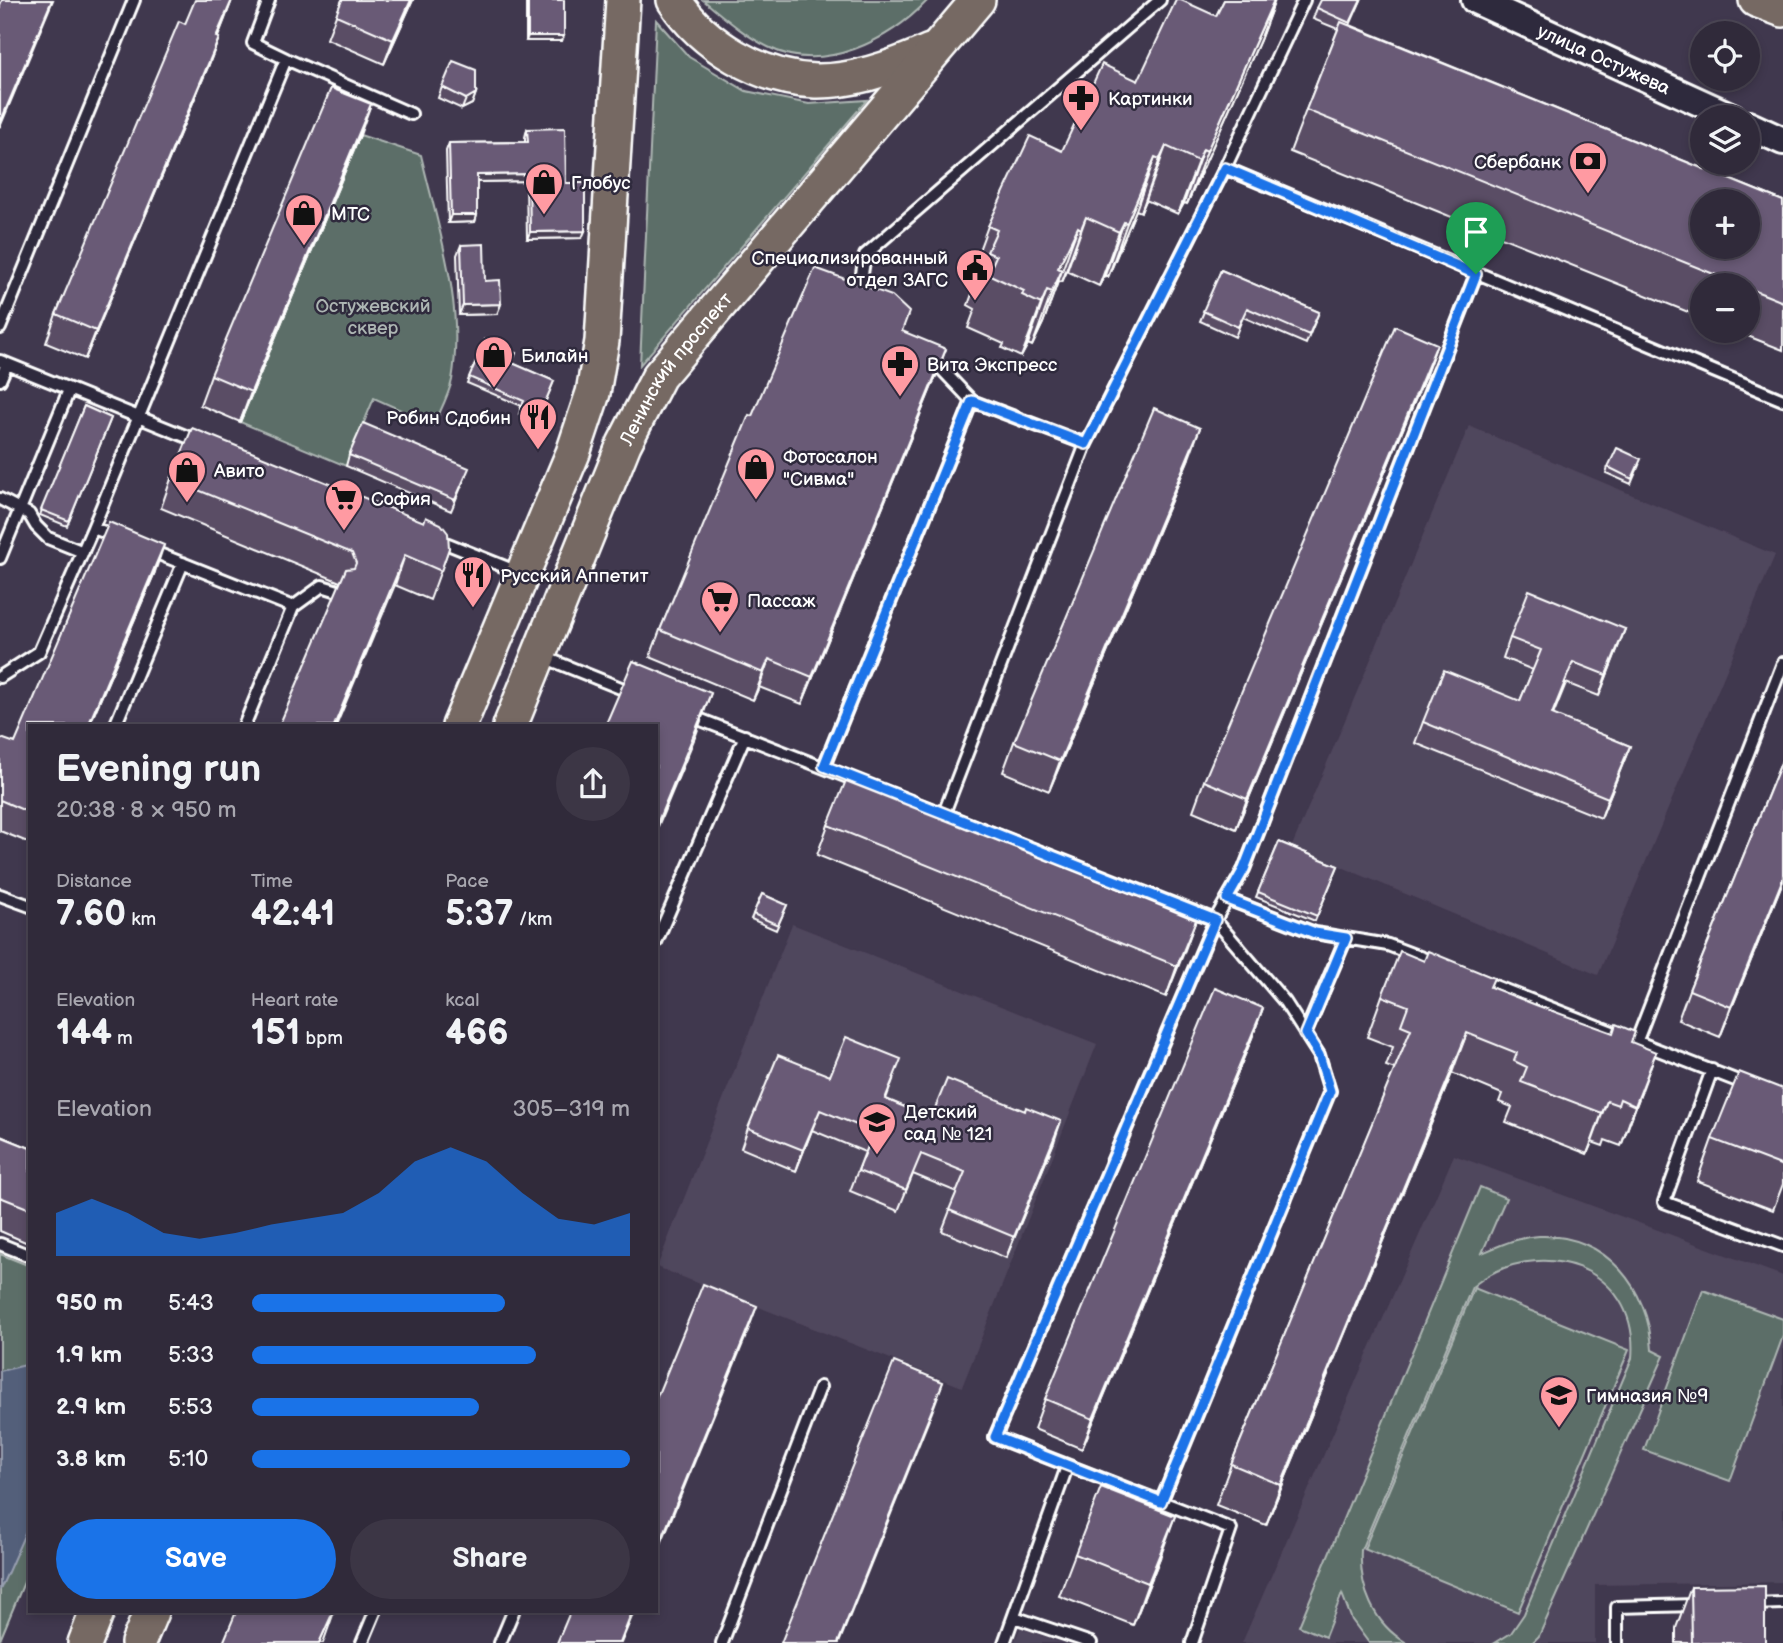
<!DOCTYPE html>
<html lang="en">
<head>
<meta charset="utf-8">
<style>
  :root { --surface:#302a3a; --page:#3c3645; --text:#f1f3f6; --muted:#a8a7af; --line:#4b4654; --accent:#1a73e8 }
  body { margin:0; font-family:"Balsamiq Sans",sans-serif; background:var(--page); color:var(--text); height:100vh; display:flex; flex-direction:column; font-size:26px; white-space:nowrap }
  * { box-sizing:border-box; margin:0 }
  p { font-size:23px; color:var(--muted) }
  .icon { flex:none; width:38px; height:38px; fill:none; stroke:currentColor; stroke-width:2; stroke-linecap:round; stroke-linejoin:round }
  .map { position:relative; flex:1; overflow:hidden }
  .drawer { position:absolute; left:28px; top:724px; width:630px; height:889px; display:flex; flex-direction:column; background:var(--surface); border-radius:0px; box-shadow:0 4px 10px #0003,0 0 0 2px var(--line) }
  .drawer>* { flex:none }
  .tools { position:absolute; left:1690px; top:21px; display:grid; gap:14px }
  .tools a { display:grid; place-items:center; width:70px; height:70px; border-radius:50%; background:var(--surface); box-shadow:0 4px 10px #0003,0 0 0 2px var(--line); font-size:35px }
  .pin { position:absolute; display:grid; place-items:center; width:60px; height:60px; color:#fff; margin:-72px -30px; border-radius:50% 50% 50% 0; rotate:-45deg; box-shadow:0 0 7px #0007 }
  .pin .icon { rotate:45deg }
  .round { display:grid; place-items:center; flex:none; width:74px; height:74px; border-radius:37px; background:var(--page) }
  .summary { display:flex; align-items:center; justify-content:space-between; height:119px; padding:0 28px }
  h1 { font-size:38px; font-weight:600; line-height:52px }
  .metrics { display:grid; grid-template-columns:repeat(3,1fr); gap:10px; height:119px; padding:7px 28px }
  .metrics div { display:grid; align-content:center }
  .metrics b { font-size:35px; font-weight:600 }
  .metrics small { font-size:19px; font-weight:400 }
  .metrics p { font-size:19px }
  .chart { height:196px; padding:14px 28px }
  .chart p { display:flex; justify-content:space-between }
  .chart svg { width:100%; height:126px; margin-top:7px; fill:var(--accent); opacity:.7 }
  .action { display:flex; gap:14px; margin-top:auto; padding:14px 28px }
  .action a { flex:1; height:80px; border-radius:42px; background:var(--accent); color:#fff; font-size:28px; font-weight:600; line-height:80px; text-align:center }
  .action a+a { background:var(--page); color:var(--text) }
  ul { padding:0 28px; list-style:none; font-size:23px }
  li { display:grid; grid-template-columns:112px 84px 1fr; align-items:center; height:52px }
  li i { height:18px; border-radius:9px; background:var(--accent) }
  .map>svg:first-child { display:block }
  .built { fill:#50465d }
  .green { fill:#5b6e67; stroke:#adb6b3; stroke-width:2 }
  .water { fill:#525e7a; stroke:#979eaf; stroke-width:2 }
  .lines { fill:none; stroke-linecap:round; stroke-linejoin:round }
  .service-casing { stroke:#fff; stroke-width:16 }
  .tertiary-casing { stroke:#fff; stroke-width:32 }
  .primary-casing { stroke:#fff; stroke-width:38 }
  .service { stroke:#2f2a3d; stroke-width:10 }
  .tertiary { stroke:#2f2a3d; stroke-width:26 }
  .primary { stroke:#766964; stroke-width:33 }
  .wall { fill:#5a4d65; stroke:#fff; stroke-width:2 }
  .shaded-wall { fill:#4a3f53; stroke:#fff; stroke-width:2 }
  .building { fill:#695a76; stroke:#fff; stroke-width:2; fill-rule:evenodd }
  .route-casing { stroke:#fff; stroke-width:14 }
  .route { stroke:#1a73e8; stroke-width:9 }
  .labels { text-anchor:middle; stroke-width:5; stroke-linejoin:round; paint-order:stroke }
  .street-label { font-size:19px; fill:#fff; stroke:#2f2a3d }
  .poi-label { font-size:19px; fill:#fff; stroke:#2f2a3d; text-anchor:start }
  .park-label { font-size:19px; fill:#adb6b3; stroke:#2f2a3d }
</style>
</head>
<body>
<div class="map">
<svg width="1783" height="1643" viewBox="0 0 1783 1643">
  <rect width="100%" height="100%" fill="#40384e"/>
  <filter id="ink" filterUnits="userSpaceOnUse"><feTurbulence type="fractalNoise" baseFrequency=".0143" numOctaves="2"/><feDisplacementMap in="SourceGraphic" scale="14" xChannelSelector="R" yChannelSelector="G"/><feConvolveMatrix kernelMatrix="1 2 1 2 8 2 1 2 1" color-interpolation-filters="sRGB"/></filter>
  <g filter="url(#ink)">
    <path class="built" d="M1469,426L1775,555L1598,975L1292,846Z
      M792,924L1097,1044L962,1387L657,1267Z
      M1454,1155L1783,1276V1582L1595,1585V1643H1242Z
      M1020,1628L1062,1643H1014Z"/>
    <path class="green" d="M703,0H928C890,40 823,75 768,47C744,35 724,17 703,0Z
      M656,20L689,57L746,91L809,104L867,100L640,365Z
      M360,135L421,155C438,228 465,304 452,380C449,395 440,411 434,425L374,398L346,466L240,422Z
      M1480,1187L1506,1198L1482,1253C1501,1245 1518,1237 1539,1236C1606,1233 1649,1289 1652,1350L1664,1356L1539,1636L1532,1643H1495L1511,1633L1524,1614L1632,1358C1640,1265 1536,1233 1472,1287L1361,1550C1359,1587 1373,1624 1407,1643H1369L1352,1620L1342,1594L1325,1637L1299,1626Z
      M0,1254L30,1266V1568L0,1640Z
      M1474,1288L1629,1350L1518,1612L1364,1549Z
      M1703,1290L1783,1319V1336L1730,1481L1644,1450Z"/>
    <path class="water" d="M30,1364V1522L0,1590V1371Z"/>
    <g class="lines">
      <defs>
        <path id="service" d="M1304,0L1225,168L1783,400
          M286,59L411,114
          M871,297L861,280L865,255L1160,0
          M0,328L134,0
          M931,358L972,401
          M0,361L200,442
          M0,380L7,364
          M0,499L29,514L36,526L48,538L83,552
          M118,537L93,528L286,59L253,43L269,0
          M438,540L520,573
          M149,550L293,607
          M0,558L69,390
          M541,656L633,693
          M0,677L39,652L93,528
          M691,716L1215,920L1285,1002L1319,1055L1330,1091L1161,1502
          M115,726L183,563
          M244,726L293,607L322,586L338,591
          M824,766L972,401L1086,444
          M944,813L1086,444L1225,168
          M0,895L30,906
          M1227,899L1315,933L1388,945L1438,964
          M656,942L745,736
          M1479,980L1748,1085
          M1305,1034L1346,938
          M1637,1040L1783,663
          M1712,1070L1664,1202L1783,1246
          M0,1244L30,1256
          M1751,1604L1783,1603
          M1014,1617L1091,1643
          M362,1643L375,1612
          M500,1643L513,1612
          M722,1643L820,1387
          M1004,1643L1067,1467
          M1192,1643L1231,1529L995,1437L1215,920L1244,869L1476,274
          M1617,1643V1607L1696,1605"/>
        <g id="tertiary">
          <path id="s1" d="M1475,0L1732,117"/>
          <path d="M1748,125L1783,141"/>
        </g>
        <g id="primary">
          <path d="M674,0C703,45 761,79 815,81C854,82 895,67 930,51"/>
          <path d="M1756,0L1783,10"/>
          <path d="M459,726L573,453L593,393L602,341L623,0"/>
          <path id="s2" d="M510,726L624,444L659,376L978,0"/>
          <path d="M85,1643L97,1612"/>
          <path d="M138,1643L151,1612"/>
        </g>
      </defs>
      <use href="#service" class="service-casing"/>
      <use href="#tertiary" class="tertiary-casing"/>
      <use href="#primary" class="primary-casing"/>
      <use href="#service" class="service"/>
      <use href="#tertiary" class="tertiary"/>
      <use href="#primary" class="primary"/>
    </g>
    <path class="wall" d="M232,0L218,37L219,38L208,67L85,359L46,343L56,314L185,24Z
      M342,0H413L384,64L327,39Z
      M526,0H564L562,41H526Z
      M1224,0H1275L1260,40L1187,204L1184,203L1178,214L1146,200L1141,212L1136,210L1108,277L1105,275L1099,286L1067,271L1062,282L1058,281L1043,323L1032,346L1028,344L1021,357L1002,348L1004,344L968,328L975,309L968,305L976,283L968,280L988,226L1062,151L1138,81L1216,16Z
      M1361,0L1350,25L1783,201V350L1735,331H1748V285H1703V318L1290,152L1306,110L1338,29L1313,19L1317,8Z
      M442,87L476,93L472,104L462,109L438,98Z
      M527,129L566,183L582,238L527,239L526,181L477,182V215L475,222L448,223L446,151L449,143L525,142V137Z
      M360,135L240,422L200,405L211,375Z
      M461,245L501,304L497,314L459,315L457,255Z
      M1221,270L1319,312L1306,344L1243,317L1235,337L1200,321Z
      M902,331L936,376L802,704L759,687L753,700L650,657L660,630L752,416Z
      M485,340L512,363L554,381L537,422L519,414L522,406L467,383Z
      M1437,344L1426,374L1236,829L1193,811L1204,781Z
      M84,406L111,418L67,526L40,515Z
      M349,455L465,478L451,511L346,466Z
      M1189,458L1049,791L1003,772L1014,742Z
      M1639,465L1631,484L1606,473L1608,467Z
      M171,479L449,548L430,600L395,585L340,582L161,508Z
      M155,572L89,726H30V843L0,831V740L15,743Z
      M1625,629L1599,696L1566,683L1553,715L1630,746L1601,818L1415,743L1423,722L1520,701L1533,670L1503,658L1510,638Z
      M1783,758V881L1720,1037L1678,1020L1689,990Z
      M828,825L1196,920L1166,997L817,855Z
      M1279,842L1338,866L1315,921L1256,897Z
      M762,894L787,905L776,930L751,919Z
      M1490,987L1631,1043L1641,1093L1621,1146L1605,1140L1603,1146L1592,1142L1587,1154L1506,1122L1512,1107L1499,1102L1502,1094L1452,1073L1266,1525L1216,1505L1231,1464L1395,1069L1386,1066L1393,1047L1367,1037L1382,996Z
      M1263,1008L1252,1038L1082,1449L1034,1429L1045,1399Z
      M830,1076L893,1080L886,1099L931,1118L1054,1142L1006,1258L942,1231L957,1192L913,1174L898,1211L850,1191L865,1152L812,1130L796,1171L741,1148L748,1128Z
      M1783,1089V1184L1773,1210L1697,1181L1712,1139Z
      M0,1136L30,1148V1244L0,1231Z
      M1075,1554L1160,1558L1133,1625L1059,1596Z
      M1691,1587L1765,1643H1676V1628Z"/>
    <path class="shaded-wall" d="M52,0H53L0,127V123Z
      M232,0L225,19L206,66L216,37Z
      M411,0H413L384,64L393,40Z
      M1274,0H1275L1260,40L1187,204L1207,151Z
      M528,36H564L562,41H526Z
      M219,38L208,67L85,359L96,331Z
      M476,93L472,104L462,109L466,99Z
      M371,104L360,135L240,422L251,392Z
      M1166,146L1146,200L1141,212L1160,159Z
      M1203,149L1184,203L1178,214L1198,161Z
      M1155,157L1136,210L1108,277L1127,223Z
      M529,174L526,181L474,182L477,175Z
      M451,215H477L475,222L448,223Z
      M1086,217L1067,271L1062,282L1081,229Z
      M1124,222L1105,275L1099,286L1119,232Z
      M1078,227L1043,323L1032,346L1052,292L1058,268Z
      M585,231L582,238L527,239L530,232Z
      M1047,290L1028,344L1021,357L1041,304Z
      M501,304L497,314L459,315L463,305Z
      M1437,344L1426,374L1236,829L1247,799Z
      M946,349L936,376L802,704L812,677Z
      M1200,428L1189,458L1049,791L1060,761Z
      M164,545L155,572L89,726H88Z
      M405,555L395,585L336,726H334Z
      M1625,629L1617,650L1599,696L1606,675Z
      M769,659L759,687L753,700L763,673Z
      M711,693L696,735L656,831V826Z
      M1630,746L1622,766L1601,818L1608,798Z
      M1783,878V881L1720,1037L1731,1007Z
      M1196,920L1185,950L1166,997L1177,966Z
      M1263,1008L1252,1038L1082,1449L1093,1419Z
      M1467,1033L1452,1073L1266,1525L1281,1485Z
      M1656,1052L1641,1093L1621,1146L1635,1106Z
      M1607,1101L1592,1142L1587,1154L1602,1113Z
      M820,1110L812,1130L796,1171L803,1150Z
      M1061,1121L1054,1142L1006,1258L1014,1237Z
      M757,1306L746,1336L656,1556V1553Z
      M943,1382L932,1412L839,1643H838Z
      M1175,1516L1160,1558L1133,1625L1148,1583Z
      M333,1612H334L323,1643H319Z
      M632,1612H634L621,1643H620Z"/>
    <path class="building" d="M2,0H52L0,123V5Z
      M195,0H232L216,37L219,38L96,331L56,314L179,21L185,24Z
      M342,0H411L393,40L336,15Z
      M528,0H564V36H528Z
      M1176,0H1181L1216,16L1224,0H1274L1207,151L1203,149L1198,161L1166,146L1160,159L1155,157L1127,223L1124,222L1119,232L1086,217L1081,229L1078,227L1058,268L1062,270L1052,292L1047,290L1041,304L1022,295L1024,291L988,274L996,256L987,252L997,230L988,226L1030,136L1062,151L1102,64L1138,81Z
      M1321,0H1361L1350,23L1317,8Z
      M1341,22L1783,201V302L1748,288V285H1741L1306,110ZM1703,201H1748V247H1703Z
      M453,61L476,70V93L466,99L442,87Z
      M331,88L371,104L251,392L211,375Z
      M565,128L566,183H585V231L530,232L529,174L477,175V215H451L449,143L528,142L527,129Z
      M484,244L485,281L500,280L501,304L463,305L461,245Z
      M815,268L892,296L909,312L902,331L946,349L812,677L769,659L763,673L660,630L749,415L752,416Z
      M1221,270L1319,312L1309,335L1247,308L1238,327L1203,311Z
      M1395,326L1437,344L1247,799L1204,781Z
      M485,340L516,353L512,363L554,381L539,417L520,409L524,401L469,377Z
      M84,406L111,418L69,521L41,510Z
      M1154,408L1200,428L1060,761L1014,742Z
      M363,423L469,468L455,500L349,455Z
      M192,428L424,522L426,517L441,524L448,533L449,548L441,571L405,555L334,726H279L346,569L354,568L356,563L352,553L171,479Z
      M1617,448L1641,459L1632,479L1608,467Z
      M109,522L164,545L88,726H30V813L0,800V740L1,738L15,743Z
      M1529,590L1625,629L1606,675L1573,662L1552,714L1630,746L1608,798L1423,722L1444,670L1520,701L1541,650L1510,638Z
      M633,661L711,693L656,826V726H605Z
      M1783,758V878L1731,1007L1689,990Z
      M847,778L1196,920L1177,966L828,825Z
      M1279,842L1338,866L1317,916L1258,892Z
      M762,894L787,905L778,925L753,914Z
      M1400,951L1424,961L1428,951L1494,978L1490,987L1536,1005L1613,1033L1616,1024L1635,1032L1631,1042L1656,1052L1635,1106L1620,1099L1618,1105L1607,1101L1602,1113L1521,1082L1527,1067L1514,1061L1517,1053L1467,1033L1281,1485L1231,1464L1411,1029L1401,1025L1408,1006L1382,996Z
      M1215,988L1263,1008L1093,1419L1045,1399Z
      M846,1037L901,1059L885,1099L931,1118L947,1079L1025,1111L1026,1107L1061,1121L1014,1237L949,1210L965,1172L921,1154L906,1190L858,1171L874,1132L820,1110L803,1150L748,1128L778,1055L830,1076Z
      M1739,1072L1783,1089V1166L1712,1139Z
      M0,1136L30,1148V1209L0,1197Z
      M703,1284L757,1306L656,1553V1399Z
      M894,1362L943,1382L838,1643H781Z
      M1101,1487L1175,1516L1148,1583L1075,1554Z
      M1765,1586V1643H1692L1691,1587Z
      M236,1612H333L319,1643H223Z
      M570,1612H632L620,1643H557Z"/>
  </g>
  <g class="lines" filter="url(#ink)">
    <defs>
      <path id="route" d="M1225,168L1476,274L1244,869L1227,899L1315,933L1346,938L1306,1034L1319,1055L1330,1091L1161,1502L995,1437L1215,920L824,766L972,401L1086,444Z"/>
    </defs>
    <use href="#route" class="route-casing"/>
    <use href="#route" class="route"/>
  </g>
  <defs>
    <symbol id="pharmacy-pin" viewBox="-11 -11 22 30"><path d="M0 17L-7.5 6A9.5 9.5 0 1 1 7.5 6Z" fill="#ff9aa2" stroke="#2f2a3d"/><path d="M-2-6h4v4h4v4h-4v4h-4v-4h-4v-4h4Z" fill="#111"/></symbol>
    <symbol id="bank-pin" viewBox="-11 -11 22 30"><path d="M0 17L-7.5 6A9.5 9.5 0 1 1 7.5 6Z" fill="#ff9aa2" stroke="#2f2a3d"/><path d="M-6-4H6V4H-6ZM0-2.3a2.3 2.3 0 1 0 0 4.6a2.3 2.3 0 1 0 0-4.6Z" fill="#111"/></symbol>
    <symbol id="shop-pin" viewBox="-11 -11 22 30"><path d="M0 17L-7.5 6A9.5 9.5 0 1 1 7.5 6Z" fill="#ff9aa2" stroke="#2f2a3d"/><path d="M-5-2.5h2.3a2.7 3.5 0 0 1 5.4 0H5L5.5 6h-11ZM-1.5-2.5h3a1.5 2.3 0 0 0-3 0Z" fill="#111"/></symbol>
    <symbol id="civic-pin" viewBox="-11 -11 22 30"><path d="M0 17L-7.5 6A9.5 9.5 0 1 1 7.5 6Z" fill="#ff9aa2" stroke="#2f2a3d"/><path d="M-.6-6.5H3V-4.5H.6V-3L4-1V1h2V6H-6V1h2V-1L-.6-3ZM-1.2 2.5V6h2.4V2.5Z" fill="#111"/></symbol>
    <symbol id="restaurant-pin" viewBox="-11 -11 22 30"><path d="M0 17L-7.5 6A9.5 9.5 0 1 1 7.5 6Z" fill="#ff9aa2" stroke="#2f2a3d"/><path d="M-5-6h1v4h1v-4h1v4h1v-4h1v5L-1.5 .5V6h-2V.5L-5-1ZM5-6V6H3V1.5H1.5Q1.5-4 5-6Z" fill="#111"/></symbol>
    <symbol id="supermarket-pin" viewBox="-11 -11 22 30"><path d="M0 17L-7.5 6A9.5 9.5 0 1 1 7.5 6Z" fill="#ff9aa2" stroke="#2f2a3d"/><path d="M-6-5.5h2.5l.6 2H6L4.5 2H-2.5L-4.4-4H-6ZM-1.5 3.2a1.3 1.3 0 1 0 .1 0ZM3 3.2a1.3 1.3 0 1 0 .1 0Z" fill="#111"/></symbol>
    <symbol id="school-pin" viewBox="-11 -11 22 30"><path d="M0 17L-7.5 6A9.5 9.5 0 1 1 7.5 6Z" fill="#ff9aa2" stroke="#2f2a3d"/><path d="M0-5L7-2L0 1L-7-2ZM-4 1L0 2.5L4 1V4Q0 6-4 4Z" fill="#111"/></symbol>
  </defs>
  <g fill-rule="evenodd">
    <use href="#pharmacy-pin" x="1059" y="76" width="44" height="60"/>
    <use href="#bank-pin" x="1566" y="139" width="44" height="60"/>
    <use href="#shop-pin" x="522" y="160" width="44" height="60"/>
    <use href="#shop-pin" x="282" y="191" width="44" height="60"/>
    <use href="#civic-pin" x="953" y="246" width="44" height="60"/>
    <use href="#shop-pin" x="472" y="333" width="44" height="60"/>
    <use href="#pharmacy-pin" x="878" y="342" width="44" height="60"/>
    <use href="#restaurant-pin" x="516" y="395" width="44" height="60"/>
    <use href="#shop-pin" x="734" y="445" width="44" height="60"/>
    <use href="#shop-pin" x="165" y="448" width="44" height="60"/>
    <use href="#supermarket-pin" x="322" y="476" width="44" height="60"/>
    <use href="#restaurant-pin" x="451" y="553" width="44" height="60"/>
    <use href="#supermarket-pin" x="698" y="578" width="44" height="60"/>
    <use href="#school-pin" x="855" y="1100" width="44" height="60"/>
    <use href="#school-pin" x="1537" y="1373" width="44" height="60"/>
  </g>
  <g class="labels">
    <g class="street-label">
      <text dy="7" stroke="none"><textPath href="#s1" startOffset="142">улица Остужева</textPath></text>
      <text dy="7" stroke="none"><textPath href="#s2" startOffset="396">Ленинский проспект</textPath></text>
    </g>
    <g class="poi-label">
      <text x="1108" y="105">Картинки</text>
      <text x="1561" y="168" text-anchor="end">Сбербанк</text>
      <text x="571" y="189">Глобус</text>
      <text x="331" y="220">МТС</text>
      <text x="948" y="264" text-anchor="end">Специализированный<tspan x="948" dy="22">отдел ЗАГС</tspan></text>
      <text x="521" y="362">Билайн</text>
      <text x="927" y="371">Вита Экспресс</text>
      <text x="511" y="424" text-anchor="end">Робин Сдобин</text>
      <text x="783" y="463">Фотосалон<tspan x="783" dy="22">"Сивма"</tspan></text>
      <text x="214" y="477">Авито</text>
      <text x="371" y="505">София</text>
      <text x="500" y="582">Русский Аппетит</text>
      <text x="747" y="607">Пассаж</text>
      <text x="904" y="1118">Детский<tspan x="904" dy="22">сад № 121</tspan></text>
      <text x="1586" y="1402">Гимназия №9</text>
    </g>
    <g class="park-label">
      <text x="373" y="312">Остужевский<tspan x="373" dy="22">сквер</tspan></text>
    </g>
  </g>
</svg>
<div class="tools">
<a><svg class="icon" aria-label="locate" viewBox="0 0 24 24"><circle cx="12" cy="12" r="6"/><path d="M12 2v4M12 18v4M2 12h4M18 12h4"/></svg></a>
<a><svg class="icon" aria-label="layers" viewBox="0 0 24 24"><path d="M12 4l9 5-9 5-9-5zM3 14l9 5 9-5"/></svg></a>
<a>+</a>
<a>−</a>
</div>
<div class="pin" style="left:1476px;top:274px;background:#1e9e55"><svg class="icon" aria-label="arrive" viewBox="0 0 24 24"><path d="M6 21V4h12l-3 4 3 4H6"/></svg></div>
<section class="drawer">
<div class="summary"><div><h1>Evening run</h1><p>20:38 · 8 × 950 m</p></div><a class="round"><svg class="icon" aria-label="share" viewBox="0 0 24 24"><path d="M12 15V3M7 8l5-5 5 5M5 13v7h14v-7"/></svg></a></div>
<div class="metrics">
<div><p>Distance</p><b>7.60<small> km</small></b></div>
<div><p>Time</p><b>42:41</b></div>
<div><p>Pace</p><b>5:37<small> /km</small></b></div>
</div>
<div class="metrics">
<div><p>Elevation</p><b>144<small> m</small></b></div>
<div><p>Heart rate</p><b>151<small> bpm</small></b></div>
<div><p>kcal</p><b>466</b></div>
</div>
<div class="chart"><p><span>Elevation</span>305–319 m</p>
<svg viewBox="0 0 160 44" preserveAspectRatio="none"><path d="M0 44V29L10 24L20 29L30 36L40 38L50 36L60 33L70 31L80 29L90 22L100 11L110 6L120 11L130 22L140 31L150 33L160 29V44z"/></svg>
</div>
<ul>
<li><b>950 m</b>5:43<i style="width:67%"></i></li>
<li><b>1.9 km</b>5:33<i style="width:75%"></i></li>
<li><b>2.9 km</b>5:53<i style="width:60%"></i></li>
<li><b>3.8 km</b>5:10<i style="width:100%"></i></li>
</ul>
<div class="action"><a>Save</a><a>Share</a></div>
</section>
</div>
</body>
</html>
